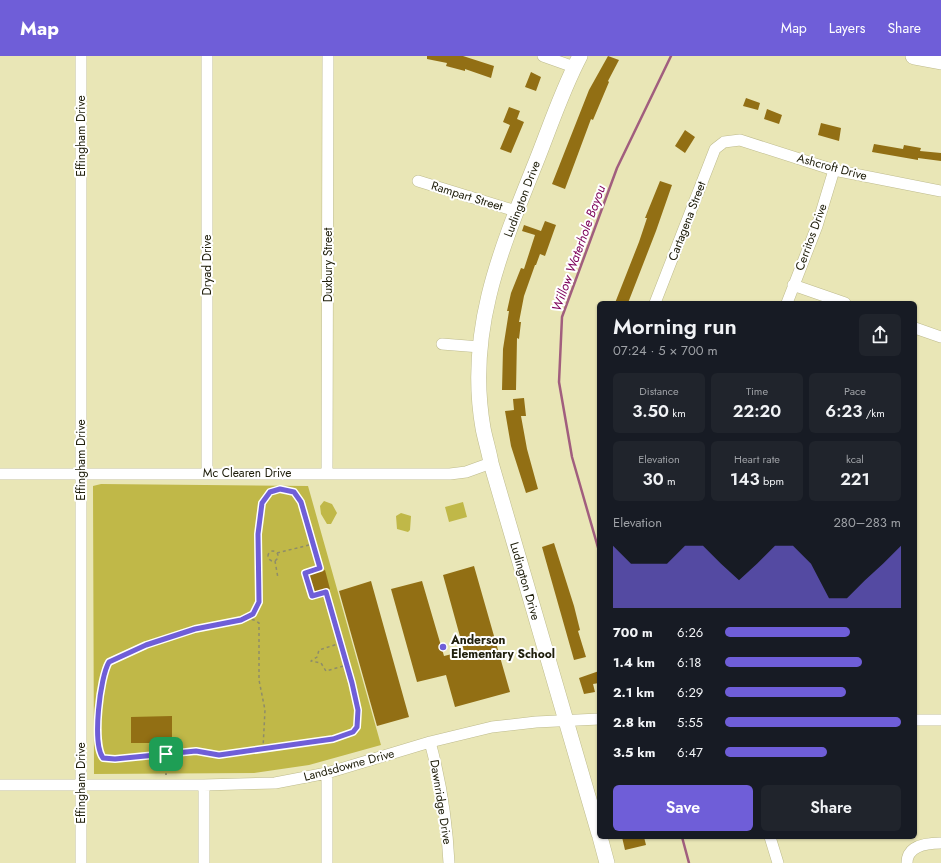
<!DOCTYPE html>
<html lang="en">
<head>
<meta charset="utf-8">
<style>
  :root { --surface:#171b24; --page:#20242c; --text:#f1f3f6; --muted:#9ea1a6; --accent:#6f5ed8 }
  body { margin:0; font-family:Jost,sans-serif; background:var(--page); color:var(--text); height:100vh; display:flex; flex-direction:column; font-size:15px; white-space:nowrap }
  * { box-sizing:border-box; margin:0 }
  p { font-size:13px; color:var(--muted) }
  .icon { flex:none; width:22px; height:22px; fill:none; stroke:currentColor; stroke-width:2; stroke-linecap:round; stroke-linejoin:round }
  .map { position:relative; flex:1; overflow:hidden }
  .drawer { position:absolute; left:597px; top:245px; width:320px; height:538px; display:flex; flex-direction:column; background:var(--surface); border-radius:6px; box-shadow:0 1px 3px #0004 }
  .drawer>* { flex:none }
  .pin { position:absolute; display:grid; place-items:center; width:34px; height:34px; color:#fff; margin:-17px; border-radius:8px; box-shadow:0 2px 6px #0006 }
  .round { display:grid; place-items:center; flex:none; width:42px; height:42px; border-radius:6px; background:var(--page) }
  .headline { display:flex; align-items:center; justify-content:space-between; height:68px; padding:0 16px }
  h1 { font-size:22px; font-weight:600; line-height:30px }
  .metrics { display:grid; grid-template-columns:repeat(3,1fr); gap:6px; height:68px; padding:4px 16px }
  .metrics div { display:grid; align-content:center; border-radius:6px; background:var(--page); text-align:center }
  .metrics b { font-size:17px; font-weight:600 }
  .metrics small { font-size:11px; font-weight:400 }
  .metrics p { font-size:11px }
  .chart { height:112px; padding:8px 16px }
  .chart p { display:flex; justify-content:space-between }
  .chart svg { width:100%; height:72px; margin-top:4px; fill:var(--accent); opacity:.7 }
  .cta { display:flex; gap:8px; margin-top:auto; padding:8px 16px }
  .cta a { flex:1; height:46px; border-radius:6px; background:var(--accent); color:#fff; font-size:16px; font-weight:600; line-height:46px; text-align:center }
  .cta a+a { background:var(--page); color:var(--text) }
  ul { padding:0 16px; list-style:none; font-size:13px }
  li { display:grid; grid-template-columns:64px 48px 1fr; align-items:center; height:30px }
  li i { height:10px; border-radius:5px; background:var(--accent) }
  header { display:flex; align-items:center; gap:24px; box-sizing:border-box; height:56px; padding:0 20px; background:var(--accent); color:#fff }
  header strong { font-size:19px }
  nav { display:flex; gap:22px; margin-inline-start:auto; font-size:14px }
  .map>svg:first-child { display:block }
  .green { fill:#c0b848 }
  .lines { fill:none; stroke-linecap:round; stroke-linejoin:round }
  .stream { stroke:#a15e7e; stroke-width:2.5 }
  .building { fill:#926f14 }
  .street-casing { stroke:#bebb8d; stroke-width:12 }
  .secondary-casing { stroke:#bebb8d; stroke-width:16 }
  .primary-casing { stroke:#bebb8d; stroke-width:18 }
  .path { stroke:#8e8c69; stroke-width:1.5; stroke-dasharray:3 3; stroke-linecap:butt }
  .street { stroke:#fff; stroke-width:11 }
  .secondary { stroke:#fff; stroke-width:15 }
  .primary { stroke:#fff; stroke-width:17 }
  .route-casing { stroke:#fff; stroke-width:8 }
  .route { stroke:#6f5ed8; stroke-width:5 }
  .poi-dot { fill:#6f5ed8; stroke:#fff; stroke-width:1.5 }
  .labels { text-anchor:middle; stroke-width:4; stroke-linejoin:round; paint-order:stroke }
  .street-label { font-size:12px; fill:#21200d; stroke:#fff }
  .poi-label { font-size:12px; font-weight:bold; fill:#21200d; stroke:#fff; text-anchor:start }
  .water-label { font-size:13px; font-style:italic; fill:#7c0058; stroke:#fff }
</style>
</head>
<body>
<header>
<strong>Map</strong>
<nav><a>Map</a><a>Layers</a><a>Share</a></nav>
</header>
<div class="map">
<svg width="941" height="807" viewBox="0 0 941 807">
  <rect width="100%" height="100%" fill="#e9e6b6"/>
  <path class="green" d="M101,428L308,430L381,689L309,709L254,717L94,718L93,430Z
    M324,445L332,448L337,457L331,468H327L321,458L320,450Z
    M463,446L467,461L449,466L445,451Z
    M401,457L411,460L410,474L408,476L397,473L396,460Z"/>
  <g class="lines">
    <path class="stream" d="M599,495L572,401L559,326L562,261L617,112L671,0
      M682,781L689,807"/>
  </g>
  <path class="building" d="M427,0H463L494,10L491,22L465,13V15L446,10L447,7L427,3Z
    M608,0L619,4L608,25L609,26L593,64L591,63L565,133L552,128L589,34Z
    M531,16L541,21L536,35L525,31Z
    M746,42L760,47L758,54L743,50Z
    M509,51L520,55L517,63L524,66L511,97L500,93L510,69L503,66Z
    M767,53L782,59L779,68L764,63Z
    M821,67L841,72L839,85L818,79Z
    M685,74L695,81L685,97L675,90Z
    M874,88L903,93L904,89L921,92L920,95L941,97V105L918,102V104L872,96Z
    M660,125L672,129L656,175L628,247H615L639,186L647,162H645Z
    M545,165L556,169L545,200L540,198L536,209H535L524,240L519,266H521L519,283L517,282L516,334H502L503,293L509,255H507L511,237L521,212L524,213L535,179L522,175L524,169L541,175Z
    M524,342L526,360H521L527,393L538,433L526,437L511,390L505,355L514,354L513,343Z
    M554,487L574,550L580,574L578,575L586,601L574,604L542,491Z
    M474,510L510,636L455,651L446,619L417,626L391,533L422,525L444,600L464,595L443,519Z
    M325,514L330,533L311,539L305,520Z
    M371,525L409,661L377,670L339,535Z
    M599,615V627L593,628L595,636L584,638L579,622Z
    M172,660V687H131V661Z
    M622,781H644L646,789L625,794Z"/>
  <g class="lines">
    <defs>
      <path id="street" d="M81,0V807
        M207,0V417
        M543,0L574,11
        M418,125L516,155
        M793,229L845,247
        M655,247L715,93L724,86L740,84L834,114L941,135
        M787,247L817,170L834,114
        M915,272L941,281
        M442,288L480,291
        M327,417L328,0
        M0,418H450L466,416L491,407
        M915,664H941
        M430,686C441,726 447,766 449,807
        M0,729H204L275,727L327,717L430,686L492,671L536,666L599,663
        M204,729V807
        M770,781L778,807
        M327,807V717
        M907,807C907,789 927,787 941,787"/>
      <path id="secondary" d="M580,0C562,34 550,71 536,106C501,193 466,275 483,372C485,383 489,395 491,407L599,778
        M600,781L607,807"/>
      <path id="primary" d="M914,0L941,5"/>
    </defs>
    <use href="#street" class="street-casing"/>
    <use href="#secondary" class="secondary-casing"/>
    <use href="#primary" class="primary-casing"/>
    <path class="path" d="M280,433L294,436L301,446L320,512L305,517L312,540L327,536L352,627L358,654L357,671L353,676L333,683L219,699L196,695L115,703L103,702C92,687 100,621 109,606L146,589L195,573L241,564L253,558L259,546V478L262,447L270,436Z
      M268 500a5 5 0 1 1 10 0a5 5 0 1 1-10 0Z
      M277,497L313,488
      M275,505L278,522
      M246,562L254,564L259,567V624L265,654L263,692
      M341,587L319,594L317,601L311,605L321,607L326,615L347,609
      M166,687V719"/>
    <use href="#street" class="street"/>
    <use href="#secondary" class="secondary"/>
    <use href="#primary" class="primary"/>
  </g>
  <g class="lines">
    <defs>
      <path id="route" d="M280,433L294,436L301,446L320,512L305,517L312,540L326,536L352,627L358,654L357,671L353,676L333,683L219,699L196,695L115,703L103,702C92,687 100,621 109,606L146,589L195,573L241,564L253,558L259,546L258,478L262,447L270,436Z"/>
    </defs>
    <use href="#route" class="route-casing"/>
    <use href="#route" class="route"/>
  </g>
  <circle class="poi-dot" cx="443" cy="591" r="4"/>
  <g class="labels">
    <g class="street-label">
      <text transform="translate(81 80) rotate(-90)" y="4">Effingham Drive</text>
      <text transform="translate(832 111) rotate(15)" y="4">Ashcroft Drive</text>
      <text transform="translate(467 140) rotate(17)" y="4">Rampart Street</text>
      <text transform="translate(522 143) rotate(-69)" y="4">Ludington Drive</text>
      <text transform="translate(687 165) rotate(-69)" y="4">Cartagena Street</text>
      <text transform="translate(811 181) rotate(-70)" y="4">Cerritos Drive</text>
      <text transform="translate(207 209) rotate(-90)" y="4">Dryad Drive</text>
      <text transform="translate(328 209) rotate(-90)" y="4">Duxbury Street</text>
      <text transform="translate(81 404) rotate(-90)" y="4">Effingham Drive</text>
      <text x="247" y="421">Mc Clearen Drive</text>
      <text transform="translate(525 525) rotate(74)" y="4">Ludington Drive</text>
      <text transform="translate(349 709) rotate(-15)" y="4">Landsdowne Drive</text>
      <text transform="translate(81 727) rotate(-90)" y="4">Effingham Drive</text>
      <text transform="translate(441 746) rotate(81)" y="4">Dawnridge Drive</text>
    </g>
    <g class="poi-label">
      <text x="451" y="588">Anderson<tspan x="451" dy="14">Elementary School</tspan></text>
    </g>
    <g class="water-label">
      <text transform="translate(578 192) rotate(-70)" y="5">Willow Waterhole Bayou</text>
    </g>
  </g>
</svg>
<div class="pin" style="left:166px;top:698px;background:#1e9e55"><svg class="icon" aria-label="arrive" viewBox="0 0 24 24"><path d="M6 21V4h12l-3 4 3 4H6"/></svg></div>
<section class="drawer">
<div class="headline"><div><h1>Morning run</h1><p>07:24 · 5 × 700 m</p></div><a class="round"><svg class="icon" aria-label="share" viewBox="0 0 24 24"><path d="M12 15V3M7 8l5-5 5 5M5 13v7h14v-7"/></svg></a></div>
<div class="metrics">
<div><p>Distance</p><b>3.50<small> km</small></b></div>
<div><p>Time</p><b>22:20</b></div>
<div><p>Pace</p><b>6:23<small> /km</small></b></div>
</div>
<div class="metrics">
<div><p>Elevation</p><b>30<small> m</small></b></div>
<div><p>Heart rate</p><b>143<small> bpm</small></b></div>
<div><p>kcal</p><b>221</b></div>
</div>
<div class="chart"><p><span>Elevation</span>280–283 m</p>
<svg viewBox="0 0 160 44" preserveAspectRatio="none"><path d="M0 44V6L10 17L20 17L30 17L40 6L50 6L60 17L70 27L80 17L90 6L100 6L110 17L120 38L130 38L140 27L150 17L160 6V44z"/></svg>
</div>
<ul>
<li><b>700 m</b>6:26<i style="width:71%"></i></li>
<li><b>1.4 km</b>6:18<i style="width:78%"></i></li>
<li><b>2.1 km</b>6:29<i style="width:69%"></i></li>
<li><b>2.8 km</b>5:55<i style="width:100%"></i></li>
<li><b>3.5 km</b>6:47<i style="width:58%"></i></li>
</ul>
<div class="cta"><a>Save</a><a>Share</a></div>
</section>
</div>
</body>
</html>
